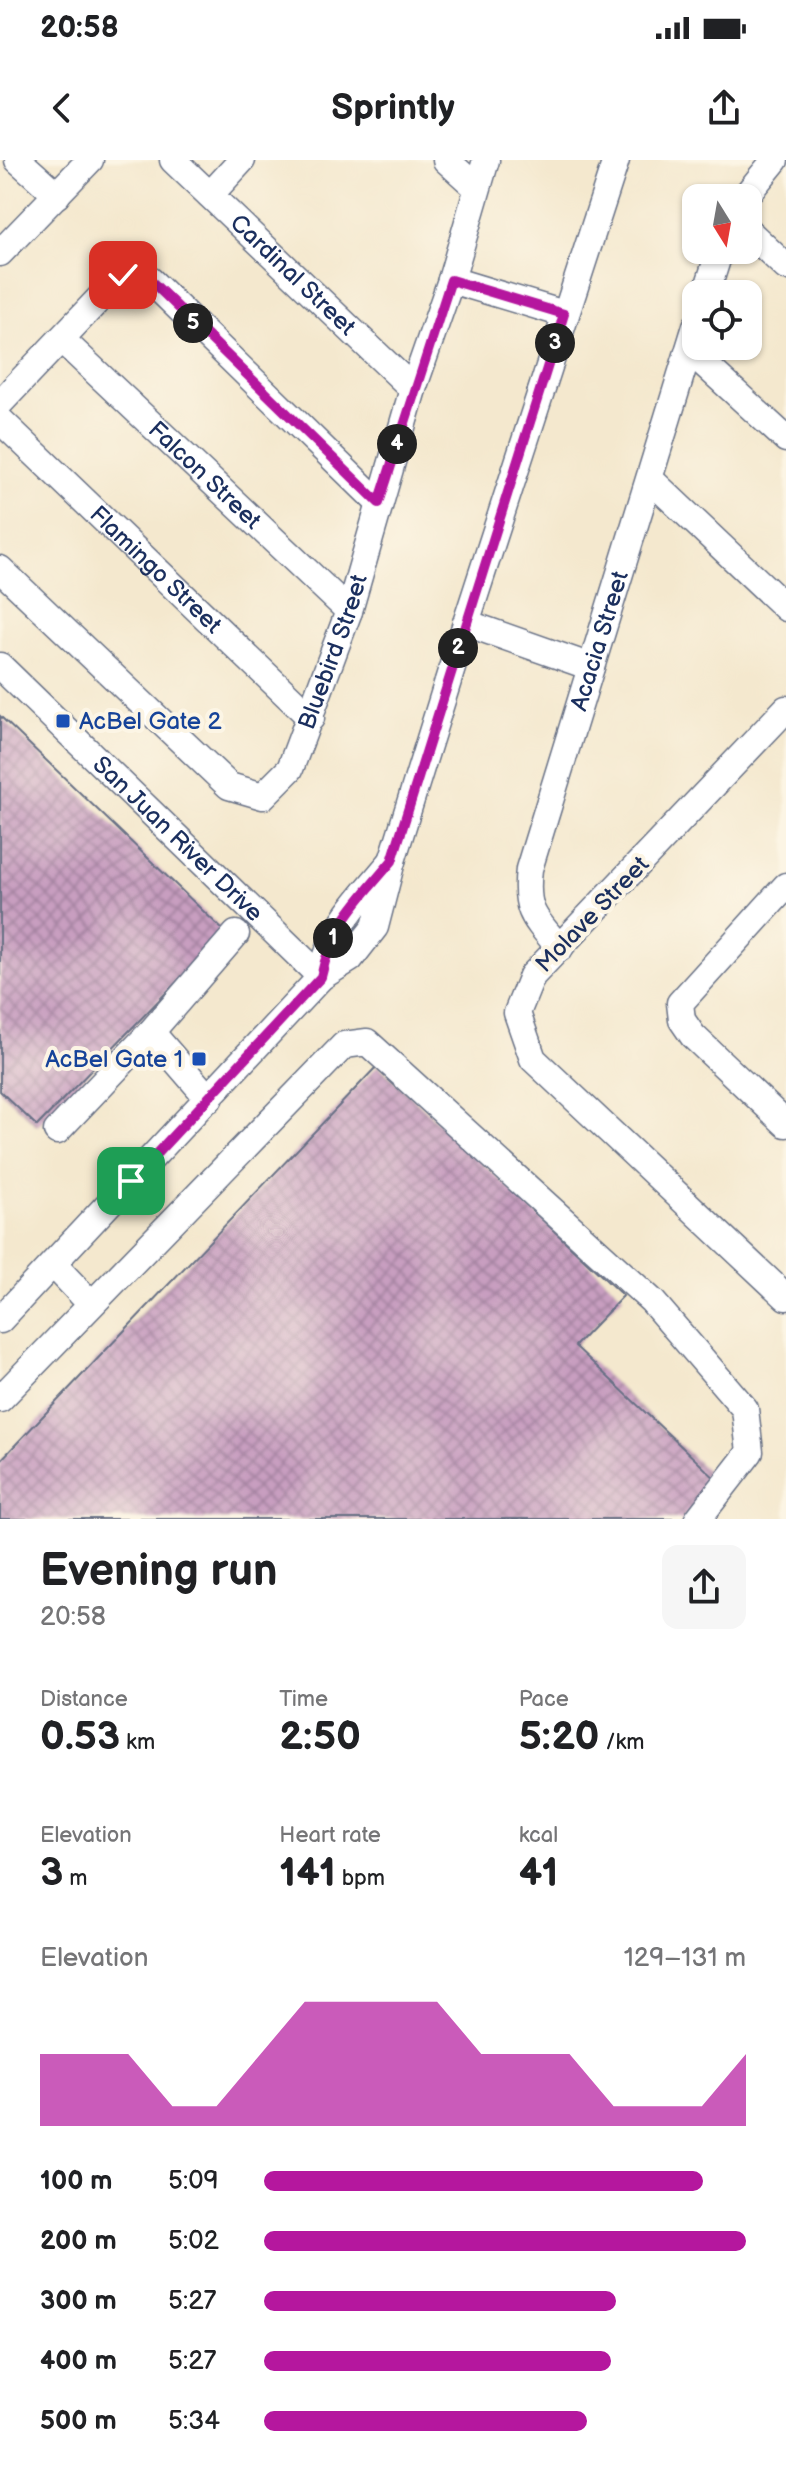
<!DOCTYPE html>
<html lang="en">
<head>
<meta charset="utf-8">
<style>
  :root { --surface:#fff; --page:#f6f6f6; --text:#202124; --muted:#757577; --accent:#b5179e }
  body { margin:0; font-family:"Balsamiq Sans",sans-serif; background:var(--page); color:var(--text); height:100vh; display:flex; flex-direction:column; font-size:30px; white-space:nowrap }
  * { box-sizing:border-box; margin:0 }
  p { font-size:26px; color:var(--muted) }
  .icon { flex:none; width:44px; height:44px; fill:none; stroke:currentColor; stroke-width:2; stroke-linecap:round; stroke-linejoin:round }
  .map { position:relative; height:1359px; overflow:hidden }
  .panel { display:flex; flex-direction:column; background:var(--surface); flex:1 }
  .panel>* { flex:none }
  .needle { width:52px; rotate:169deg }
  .buttons { position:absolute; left:682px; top:24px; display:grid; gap:16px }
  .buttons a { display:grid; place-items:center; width:80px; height:80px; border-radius:16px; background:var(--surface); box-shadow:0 2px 6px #0004; font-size:40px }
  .pin { position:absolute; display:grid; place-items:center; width:68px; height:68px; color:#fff; margin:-34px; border-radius:16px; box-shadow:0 4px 12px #0006 }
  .km { position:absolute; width:40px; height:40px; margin:-20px; border-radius:50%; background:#222; color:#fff; font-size:22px; line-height:40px; text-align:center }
  .round { display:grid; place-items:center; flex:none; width:84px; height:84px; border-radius:16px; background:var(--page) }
  .headline { display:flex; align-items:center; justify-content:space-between; height:136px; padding:0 40px }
  h1 { font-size:44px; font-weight:800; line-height:60px }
  .figures { display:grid; grid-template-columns:repeat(3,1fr); gap:12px; height:136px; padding:8px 40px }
  .figures div { display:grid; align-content:center }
  .figures b { font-size:40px; font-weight:800 }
  .figures small { font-size:22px; font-weight:400 }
  .figures p { font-size:22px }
  .chart { height:224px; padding:16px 40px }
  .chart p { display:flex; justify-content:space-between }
  .chart svg { width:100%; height:144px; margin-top:8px; fill:var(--accent); opacity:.7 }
  ul { padding:0 40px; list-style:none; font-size:26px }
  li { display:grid; grid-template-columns:128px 96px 1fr; align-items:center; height:60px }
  li i { height:20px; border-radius:10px; background:var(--accent) }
  .status { display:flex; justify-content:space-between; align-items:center; height:56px; padding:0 40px; background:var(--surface); direction:ltr }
  .status svg { height:22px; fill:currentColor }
  header { display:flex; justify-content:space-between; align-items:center; height:104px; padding:0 40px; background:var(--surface); font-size:36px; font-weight:800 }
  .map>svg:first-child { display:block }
  .building { fill:url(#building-cross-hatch) }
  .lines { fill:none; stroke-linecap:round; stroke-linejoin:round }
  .minor-casing { stroke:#677085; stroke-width:29 }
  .minor { stroke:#fff; stroke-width:26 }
  .route-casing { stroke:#fff; stroke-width:16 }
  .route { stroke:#b5179e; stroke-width:10 }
  .transit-dot { fill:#1a4fb4; stroke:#fcf5e5; stroke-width:3 }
  .labels { text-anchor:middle; stroke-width:8; stroke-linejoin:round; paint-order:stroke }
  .street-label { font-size:24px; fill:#1b2f5e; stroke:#fcf5e5 }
  .transit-label { font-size:24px; fill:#164399; stroke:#fcf5e5; text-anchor:start }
</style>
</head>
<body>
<div class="status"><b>20:58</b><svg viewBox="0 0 49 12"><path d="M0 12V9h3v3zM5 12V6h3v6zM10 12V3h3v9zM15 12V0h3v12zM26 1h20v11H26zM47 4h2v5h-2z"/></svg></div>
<header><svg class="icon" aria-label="back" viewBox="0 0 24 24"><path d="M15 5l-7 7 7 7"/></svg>Sprintly<svg class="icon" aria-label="share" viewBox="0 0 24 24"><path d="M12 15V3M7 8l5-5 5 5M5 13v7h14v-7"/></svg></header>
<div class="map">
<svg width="786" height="1359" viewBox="0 0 786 1359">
  <defs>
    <pattern id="building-cross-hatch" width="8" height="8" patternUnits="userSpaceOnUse" patternTransform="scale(2)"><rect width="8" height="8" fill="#c89ec0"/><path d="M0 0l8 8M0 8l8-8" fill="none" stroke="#a2819f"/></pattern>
  </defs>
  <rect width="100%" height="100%" fill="#fcf5e5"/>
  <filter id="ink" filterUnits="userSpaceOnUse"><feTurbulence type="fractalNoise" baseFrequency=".0125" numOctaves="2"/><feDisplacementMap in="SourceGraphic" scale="16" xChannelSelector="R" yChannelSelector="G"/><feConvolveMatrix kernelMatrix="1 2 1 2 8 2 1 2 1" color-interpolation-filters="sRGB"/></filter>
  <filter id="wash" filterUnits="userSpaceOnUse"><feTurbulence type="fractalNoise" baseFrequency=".006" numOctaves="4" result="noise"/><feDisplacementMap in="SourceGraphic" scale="32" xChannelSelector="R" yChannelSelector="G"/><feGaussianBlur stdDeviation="1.8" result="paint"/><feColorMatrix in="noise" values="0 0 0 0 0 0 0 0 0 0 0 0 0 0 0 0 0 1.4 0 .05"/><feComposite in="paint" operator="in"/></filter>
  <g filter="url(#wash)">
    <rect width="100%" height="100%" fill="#f4e8ce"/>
    <g id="blocks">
      <path class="building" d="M0,556L225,772L37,966L0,931Z
        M378,905L623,1136L575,1186L718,1321L682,1359H0V1301Z"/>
    </g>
  </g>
  <g filter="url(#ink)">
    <use href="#blocks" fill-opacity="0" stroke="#677085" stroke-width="2"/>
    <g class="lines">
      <defs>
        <g id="minor">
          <path d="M18,0L57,35"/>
          <path id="s1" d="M173,0L413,229"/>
          <path d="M446,0L477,28"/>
          <path d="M210,35L242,0"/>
          <path d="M744,38L775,0"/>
          <path d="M748,71L786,107"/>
          <path d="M0,93L90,0"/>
          <path d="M451,120L564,154"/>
          <path d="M706,134L720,90"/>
          <path id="s2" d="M61,179L349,451"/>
          <path d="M689,190L786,279"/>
          <path d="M0,243L115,122L132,111L150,120L379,343"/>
          <path id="s3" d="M0,260L311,558"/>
          <path d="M651,320L786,448"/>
          <path id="s4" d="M0,409L229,626L263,636L290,609L349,451L413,229L451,120L486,0"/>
          <path d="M466,463L591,507"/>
          <path id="s5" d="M0,506L321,817"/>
          <path d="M786,549L532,816L517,853L533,899L786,1137"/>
          <path d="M786,726L680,843L682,860L693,876L786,964"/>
          <path id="s6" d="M560,788C534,758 524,751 529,709L696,166"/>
          <path d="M321,817C332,765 358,741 392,701"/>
          <path d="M151,872L209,939"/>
          <path d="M57,971L151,872L236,774"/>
          <path d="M53,1104L90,1143"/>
          <path d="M0,1160L321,817L350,799L375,767L392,701L466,463L616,0"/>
          <path d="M0,1239L344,885L367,882L652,1141L745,1249L750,1292L698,1359"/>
        </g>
      </defs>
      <use href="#minor" class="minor-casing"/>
      <use href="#minor" class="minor"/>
    </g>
  </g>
  <g class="lines" filter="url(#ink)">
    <defs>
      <path id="route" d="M123,115L132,111L150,120L379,343L451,120L564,154L392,701C358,741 332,765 321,817L131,1021"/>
    </defs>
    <use href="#route" class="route-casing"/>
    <use href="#route" class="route"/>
  </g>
  <g class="transit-dot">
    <rect x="55" y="553" width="16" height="16" rx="4"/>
    <rect x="191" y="891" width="16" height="16" rx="4"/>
  </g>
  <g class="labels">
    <g class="street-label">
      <text dy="8" stroke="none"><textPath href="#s1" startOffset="166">Cardinal Street</textPath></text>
      <text dy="8" stroke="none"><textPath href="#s2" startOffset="198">Falcon Street</textPath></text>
      <text dy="8" stroke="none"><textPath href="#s3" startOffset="216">Flamingo Street</textPath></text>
      <text dy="8" stroke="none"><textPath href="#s6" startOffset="328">Acacia Street</textPath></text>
      <text dy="8" stroke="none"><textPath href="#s4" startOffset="514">Bluebird Street</textPath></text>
      <text dy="8" stroke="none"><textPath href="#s5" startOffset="248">San Juan River Drive</textPath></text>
      <text transform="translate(592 754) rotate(-46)" y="8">Molave Street</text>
    </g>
    <g class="transit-label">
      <text x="79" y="569">AcBel Gate 2</text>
      <text x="183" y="907" text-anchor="end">AcBel Gate 1</text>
    </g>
  </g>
</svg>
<div class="buttons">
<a><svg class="needle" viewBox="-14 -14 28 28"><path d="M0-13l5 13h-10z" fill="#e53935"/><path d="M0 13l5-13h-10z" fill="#757577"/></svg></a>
<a><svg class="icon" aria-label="locate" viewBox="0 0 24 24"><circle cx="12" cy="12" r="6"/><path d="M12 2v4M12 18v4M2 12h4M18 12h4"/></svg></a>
</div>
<div class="pin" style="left:131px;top:1021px;background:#1e9e55"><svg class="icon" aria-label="arrive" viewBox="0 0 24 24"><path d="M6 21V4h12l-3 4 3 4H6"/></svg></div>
<div class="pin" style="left:123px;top:115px;background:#d93025"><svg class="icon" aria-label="check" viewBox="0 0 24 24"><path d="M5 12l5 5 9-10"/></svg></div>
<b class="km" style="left:333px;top:778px">1</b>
<b class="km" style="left:458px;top:488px">2</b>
<b class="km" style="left:555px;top:183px">3</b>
<b class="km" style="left:397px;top:284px">4</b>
<b class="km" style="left:193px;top:163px">5</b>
</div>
<section class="panel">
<div class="headline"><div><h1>Evening run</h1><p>20:58</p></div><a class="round"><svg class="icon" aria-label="share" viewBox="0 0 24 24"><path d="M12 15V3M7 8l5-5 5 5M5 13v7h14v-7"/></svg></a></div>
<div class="figures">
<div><p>Distance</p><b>0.53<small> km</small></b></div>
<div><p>Time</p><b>2:50</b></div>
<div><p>Pace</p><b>5:20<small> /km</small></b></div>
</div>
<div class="figures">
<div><p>Elevation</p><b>3<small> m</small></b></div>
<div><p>Heart rate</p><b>141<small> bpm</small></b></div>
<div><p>kcal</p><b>41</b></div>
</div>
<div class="chart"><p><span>Elevation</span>129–131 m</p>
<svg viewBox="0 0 160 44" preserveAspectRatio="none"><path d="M0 44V22L10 22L20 22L30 38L40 38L50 22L60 6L70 6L80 6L90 6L100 22L110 22L120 22L130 38L140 38L150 38L160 22V44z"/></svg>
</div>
<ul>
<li><b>100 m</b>5:09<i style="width:91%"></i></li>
<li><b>200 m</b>5:02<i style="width:100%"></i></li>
<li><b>300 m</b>5:27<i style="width:73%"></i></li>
<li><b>400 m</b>5:27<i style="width:72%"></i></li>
<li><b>500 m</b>5:34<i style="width:67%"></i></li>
</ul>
</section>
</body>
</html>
